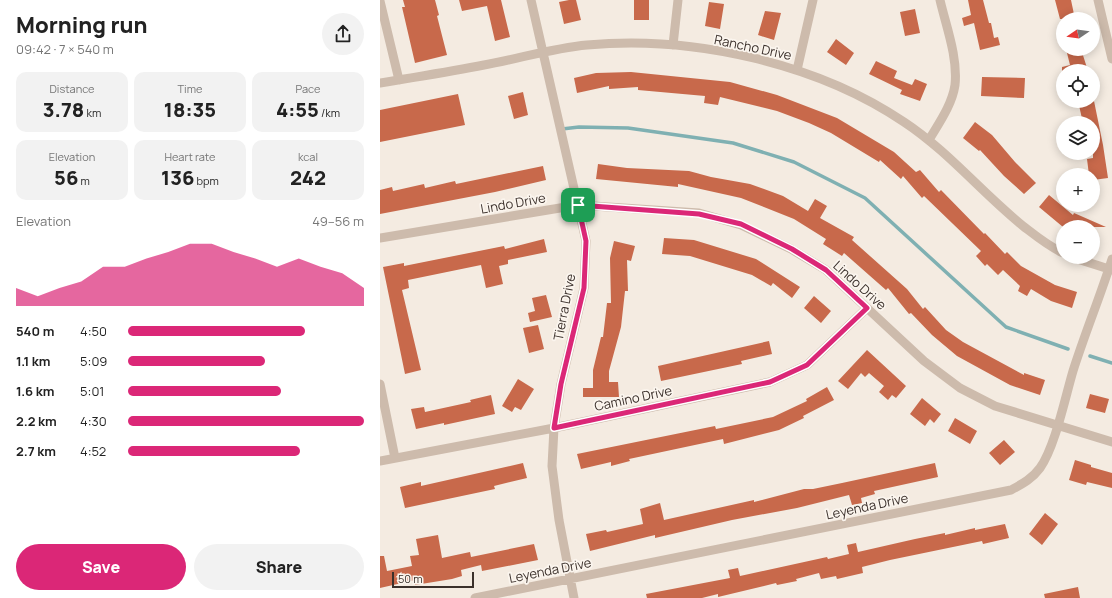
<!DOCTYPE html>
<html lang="en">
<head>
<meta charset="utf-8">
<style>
  :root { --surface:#fff; --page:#f2f2f2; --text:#222; --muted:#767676; --accent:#db2777 }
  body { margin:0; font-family:Manrope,sans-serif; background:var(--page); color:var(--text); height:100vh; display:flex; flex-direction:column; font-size:15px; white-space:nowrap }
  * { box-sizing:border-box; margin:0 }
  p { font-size:13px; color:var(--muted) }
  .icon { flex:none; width:22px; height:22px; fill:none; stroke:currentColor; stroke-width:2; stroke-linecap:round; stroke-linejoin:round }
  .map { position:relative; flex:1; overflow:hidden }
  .drawer { display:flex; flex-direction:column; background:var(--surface); width:380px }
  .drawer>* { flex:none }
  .needle { width:26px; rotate:257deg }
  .controls { position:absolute; left:676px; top:12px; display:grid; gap:8px }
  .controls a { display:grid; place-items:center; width:44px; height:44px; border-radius:50%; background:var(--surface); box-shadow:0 2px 10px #0003; font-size:20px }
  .scale { position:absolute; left:12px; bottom:10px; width:82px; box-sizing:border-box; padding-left:4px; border:2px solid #3b302b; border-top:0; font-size:11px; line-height:14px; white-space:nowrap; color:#3b302b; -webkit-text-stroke:3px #fbf5ee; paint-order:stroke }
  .pin { position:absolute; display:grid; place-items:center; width:34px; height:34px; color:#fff; margin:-17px; border-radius:8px; box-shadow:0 2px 6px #0006 }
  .round { display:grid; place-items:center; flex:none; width:42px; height:42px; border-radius:21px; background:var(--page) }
  .summary { display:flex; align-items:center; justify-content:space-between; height:68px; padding:0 16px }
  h1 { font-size:22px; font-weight:800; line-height:30px }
  .figures { display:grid; grid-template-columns:repeat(3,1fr); gap:6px; height:68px; padding:4px 16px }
  .figures div { display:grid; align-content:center; border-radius:10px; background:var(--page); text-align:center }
  .figures b { font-size:20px; font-weight:800 }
  .figures small { font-size:11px; font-weight:400 }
  .figures p { font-size:11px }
  .chart { height:112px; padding:8px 16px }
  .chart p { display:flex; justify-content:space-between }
  .chart svg { width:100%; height:72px; margin-top:4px; fill:var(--accent); opacity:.7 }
  .button { display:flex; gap:8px; margin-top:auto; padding:8px 16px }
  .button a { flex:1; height:46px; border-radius:24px; background:var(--accent); color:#fff; font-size:16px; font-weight:800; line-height:46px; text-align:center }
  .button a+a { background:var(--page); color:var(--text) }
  ul { padding:0 16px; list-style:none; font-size:13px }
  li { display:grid; grid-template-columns:64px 48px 1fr; align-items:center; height:30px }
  li i { height:10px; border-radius:5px; background:var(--accent) }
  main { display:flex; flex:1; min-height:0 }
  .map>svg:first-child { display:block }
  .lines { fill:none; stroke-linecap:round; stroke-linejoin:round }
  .stream { stroke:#7fb0b2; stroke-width:3.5 }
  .building { fill:#c8694b }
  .minor { stroke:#cdbbac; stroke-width:9 }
  .route-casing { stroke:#fff; stroke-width:8 }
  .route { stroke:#db2777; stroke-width:5 }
  .labels { text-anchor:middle; stroke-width:3.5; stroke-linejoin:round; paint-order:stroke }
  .street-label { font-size:13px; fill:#3b302b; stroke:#fbf5ee }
</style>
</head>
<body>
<main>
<section class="drawer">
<div class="summary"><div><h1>Morning run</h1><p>09:42 · 7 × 540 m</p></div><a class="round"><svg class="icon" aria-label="share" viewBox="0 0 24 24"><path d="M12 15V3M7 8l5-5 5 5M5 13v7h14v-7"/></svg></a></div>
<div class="figures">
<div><p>Distance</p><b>3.78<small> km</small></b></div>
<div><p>Time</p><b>18:35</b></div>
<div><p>Pace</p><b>4:55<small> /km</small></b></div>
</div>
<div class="figures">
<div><p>Elevation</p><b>56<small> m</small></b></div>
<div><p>Heart rate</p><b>136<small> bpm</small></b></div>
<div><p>kcal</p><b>242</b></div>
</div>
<div class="chart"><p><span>Elevation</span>49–56 m</p>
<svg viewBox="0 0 160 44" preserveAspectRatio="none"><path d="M0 44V33L10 38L20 33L30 29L40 20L50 20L60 15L70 11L80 6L90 6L100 11L110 15L120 20L130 15L140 20L150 24L160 33V44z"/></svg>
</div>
<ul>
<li><b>540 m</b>4:50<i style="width:75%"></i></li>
<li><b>1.1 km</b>5:09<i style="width:58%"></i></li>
<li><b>1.6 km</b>5:01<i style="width:65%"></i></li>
<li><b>2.2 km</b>4:30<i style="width:100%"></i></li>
<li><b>2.7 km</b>4:52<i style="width:73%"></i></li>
</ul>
<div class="button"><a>Save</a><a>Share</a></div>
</section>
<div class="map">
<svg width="732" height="598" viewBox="0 0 732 598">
  <rect width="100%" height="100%" fill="#f4ebe1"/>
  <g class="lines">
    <path class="stream" d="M182,129L199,127L248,128L353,143L414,162L485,198L626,327L688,349
      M710,356L732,363"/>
  </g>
  <path class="building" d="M23,0H55L59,15L57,16L67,55L35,63L22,7H25Z
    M79,0H121L130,37L115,41L107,6L82,11Z
    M189,0H196L201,20L184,24L179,2Z
    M254,0H269V20H254Z
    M588,0H603L609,23H611L614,38L618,37L620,45L600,50L594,23L584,26L582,18L591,15Z
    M675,0H691L695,19H680Z
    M329,2L344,4L340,29L325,26Z
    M535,9L540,33L525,36L520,12Z
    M385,11L401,13L394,40L378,35Z
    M456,39L474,53L466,65L447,52Z
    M686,49H701L708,71H682V67L690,65Z
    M496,61L517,71L514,78L532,85L535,79L547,84L540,101L520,94L522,90L489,74Z
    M251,72L350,82L397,95L457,118L514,152L536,172L540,170L559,192L561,190L604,234L605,233L625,254L627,252L641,266L675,285L697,292L692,308L671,301L651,289L647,296L638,291L640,286L623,270L618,275L607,264L605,266L596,256L601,251L544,196L542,198L523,176L521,179L500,160L499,162L451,133L429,123L397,111L340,97L338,105L324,103L325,96L258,90V87L229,89V86L197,93L194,78L216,73Z
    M602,77L645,78L644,98L601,96Z
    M143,92L148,115L134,119L128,96Z
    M78,94L85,125L0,142V110Z
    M698,101H714L723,145L728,178L713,180V175H709L707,159L713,158V123H703Z
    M595,122L612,135L635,162L656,183L644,194L624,176L600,150L599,151L583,138Z
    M218,164L247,168L309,171L331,177L370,184L403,196L428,211L435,199L447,206L440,218L474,237L472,240L527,289L543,309L545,307L566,330L583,342L644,375V373L665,380L660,395L630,385L577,356L552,335L531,313L529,314L508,288L506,290L464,253L462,256L443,244L446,239L414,219L361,198L298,184V187L216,179Z
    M163,166L166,180L115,192L0,214V190L12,187L13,191L44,184L45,188L75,181L76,184Z
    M669,195L693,215L694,213L726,227H683L659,207Z
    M284,238L314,240L376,259L420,287L412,298L393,283L391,286L372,275L310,256L282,254Z
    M164,239L167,252L128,260V264L119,266L123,284L106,288L101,265L28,280L29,288L22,290L41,370L25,374L3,267L24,263V266L124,246L125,249Z
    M234,241L255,246L251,261L247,260L248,291H245L241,327L229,371V382H238L239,397H203V388H213V370L221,337H223L227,303H231L230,258Z
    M166,295L172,317L150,322L148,313L155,311L152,298Z
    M434,296L451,311L441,323L424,308Z
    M158,325L164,349L149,353L143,328Z
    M389,341L392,354L361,361L362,364L281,381L278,366Z
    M487,350L526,386L516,398L512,395L508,400L499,392L504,386L489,373L485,377L481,373L468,389L458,381Z
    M138,379L154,389L141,410L135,407L132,412L122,406Z
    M447,387L454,400L423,416L424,418L399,430L344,444L343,439L249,459L250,461L231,466V462L201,469L197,454L335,426L336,429L393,417L427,401L426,399Z
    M710,394L729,399L725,413L706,408Z
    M111,395L115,414L64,425V423L36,429L31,409L44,407L45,412L91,402L90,400Z
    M542,398L561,414L554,423L550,419L545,426L530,414Z
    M575,418L597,431L590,444L568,431Z
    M624,440L635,452L620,465L609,453Z
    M695,460L711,465V467L732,473V488L707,482L706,485L689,480Z
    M143,463L147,478L114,486L115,489L25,508L20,487L41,482V486Z
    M555,463L558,477L494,491L495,494L481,498L482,503L472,505L469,495L417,508L352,520L275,538V535L210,551L206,534L226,530L227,532L263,524L260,509L280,503L284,520L374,500V502L424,489H433L462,483Z
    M665,513L678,524L662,545L649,534Z
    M625,524L629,538L603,544L602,541L510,560L482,567L483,573L457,579L456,576L441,579L439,573L416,579L417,581L397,585L396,583L338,597V594L322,598H267L266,594L350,578L348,570L358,568L360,576L447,557L448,559L469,554L467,545L476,543L478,552L535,539L565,533V535L595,528V530Z
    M58,535L62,558L90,552L91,557L154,544L158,560L102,571L101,565L81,570L82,576L72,579L35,585V580L0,588V556H4L7,571L32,566L30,556L39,555L36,539Z
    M698,587L700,598H665L664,594Z"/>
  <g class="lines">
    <path class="minor" d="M151,0L206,241L204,288L181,384L174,428L172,466L179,520L194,598
      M718,0L732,59
      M0,1L19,80
      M293,45L298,0
      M417,70L433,0
      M0,83C35,77 69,72 104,65C138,59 173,48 207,45C312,35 437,63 524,122C568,151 602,193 643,226C656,236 668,246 683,253
      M549,140C559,123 572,105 575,85C578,57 566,26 560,0
      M0,238L198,205L319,213L361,225L411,249L446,270L544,361L580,388L615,406L732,442
      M691,257L732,270
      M0,384L15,458
      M0,461L174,428L390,382L427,365L487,308
      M95,598L631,490C642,484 652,479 660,468C675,447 685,398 693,371C705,333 720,297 732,259"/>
  </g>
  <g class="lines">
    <defs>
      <path id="route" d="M198,205L319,214L361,224L412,249L446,270L487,308L427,365L390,382L174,428L181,384L204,288L206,241Z"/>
    </defs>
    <use href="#route" class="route-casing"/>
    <use href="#route" class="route"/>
  </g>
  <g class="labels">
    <g class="street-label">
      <text transform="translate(373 47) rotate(12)" y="5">Rancho Drive</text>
      <text transform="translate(133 203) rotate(-10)" y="5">Lindo Drive</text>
      <text transform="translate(480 285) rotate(42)" y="5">Lindo Drive</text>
      <text transform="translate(184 307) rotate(-79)" y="5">Tierra Drive</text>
      <text transform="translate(253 398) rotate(-12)" y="5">Camino Drive</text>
      <text transform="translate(487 506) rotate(-12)" y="5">Leyenda Drive</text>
      <text transform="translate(170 570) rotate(-11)" y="5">Leyenda Drive</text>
    </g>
  </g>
</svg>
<div class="controls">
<a><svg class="needle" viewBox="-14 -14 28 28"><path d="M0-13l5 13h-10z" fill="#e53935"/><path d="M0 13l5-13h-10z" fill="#767676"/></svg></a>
<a><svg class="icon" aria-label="locate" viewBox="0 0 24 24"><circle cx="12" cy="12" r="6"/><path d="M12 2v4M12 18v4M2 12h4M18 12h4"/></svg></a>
<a><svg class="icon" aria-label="layers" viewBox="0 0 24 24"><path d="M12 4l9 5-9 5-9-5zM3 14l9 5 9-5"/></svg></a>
<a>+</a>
<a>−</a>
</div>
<div class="scale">50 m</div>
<div class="pin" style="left:198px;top:205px;background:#1e9e55"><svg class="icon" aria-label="arrive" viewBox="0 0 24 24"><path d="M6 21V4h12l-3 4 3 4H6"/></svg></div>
</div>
</main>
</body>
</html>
